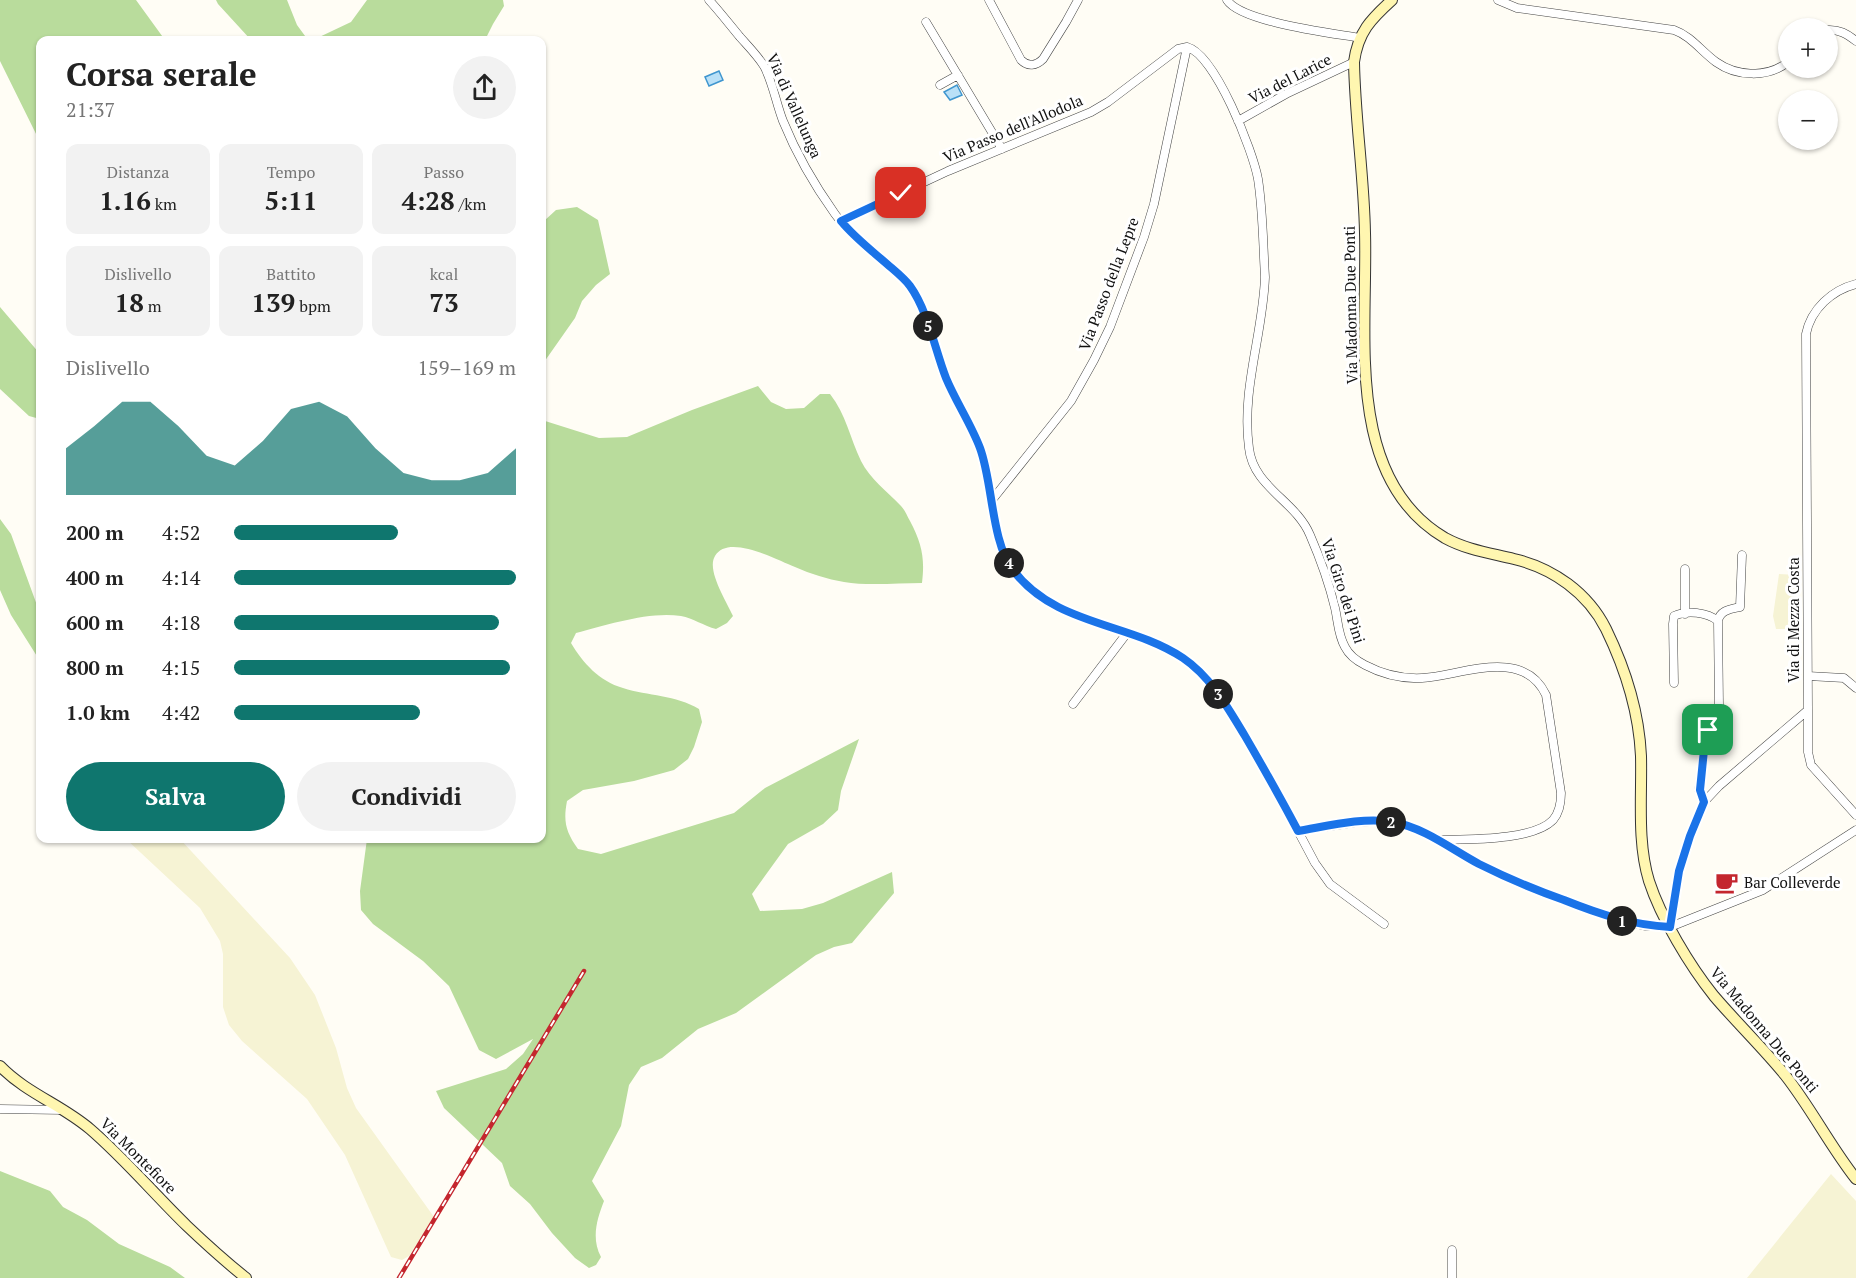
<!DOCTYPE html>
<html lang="it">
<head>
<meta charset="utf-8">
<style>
  :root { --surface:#fff; --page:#f2f2f2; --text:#222; --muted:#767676; --accent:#0f766e }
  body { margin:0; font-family:"PT Serif",serif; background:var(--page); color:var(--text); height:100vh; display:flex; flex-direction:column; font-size:22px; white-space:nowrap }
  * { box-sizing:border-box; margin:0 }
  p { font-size:20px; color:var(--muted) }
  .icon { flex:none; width:33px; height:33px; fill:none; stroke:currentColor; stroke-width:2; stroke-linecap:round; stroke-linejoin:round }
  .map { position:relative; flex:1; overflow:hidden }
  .sheet { position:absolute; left:36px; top:36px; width:510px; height:807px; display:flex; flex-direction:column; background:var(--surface); border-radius:12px; box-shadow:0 2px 4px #0004 }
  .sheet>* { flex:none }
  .controls { position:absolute; left:1778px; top:18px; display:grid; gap:12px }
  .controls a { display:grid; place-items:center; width:60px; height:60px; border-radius:50%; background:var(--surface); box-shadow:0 2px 4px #0004; font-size:30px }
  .pin { position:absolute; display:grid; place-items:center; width:51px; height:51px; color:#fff; margin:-26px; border-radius:12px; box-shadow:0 3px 9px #0006 }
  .km { position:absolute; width:30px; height:30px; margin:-15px; border-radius:50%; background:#222; color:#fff; font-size:16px; line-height:30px; text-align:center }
  .round { display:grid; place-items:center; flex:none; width:63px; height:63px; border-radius:32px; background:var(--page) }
  .head { display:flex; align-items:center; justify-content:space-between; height:102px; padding:0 30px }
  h1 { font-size:33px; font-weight:700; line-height:45px }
  .metrics { display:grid; grid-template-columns:repeat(3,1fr); gap:9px; height:102px; padding:6px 30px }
  .metrics div { display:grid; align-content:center; border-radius:12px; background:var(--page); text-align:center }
  .metrics b { font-size:26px; font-weight:700 }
  .metrics small { font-size:16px; font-weight:400 }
  .metrics p { font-size:16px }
  .chart { height:168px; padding:12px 30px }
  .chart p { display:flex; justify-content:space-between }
  .chart svg { width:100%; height:108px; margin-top:6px; fill:var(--accent); opacity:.7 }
  .cta { display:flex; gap:12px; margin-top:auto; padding:12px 30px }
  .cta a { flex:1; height:69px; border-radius:36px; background:var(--accent); color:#fff; font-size:24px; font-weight:700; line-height:69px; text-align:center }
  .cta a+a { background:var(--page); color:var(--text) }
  ul { padding:0 30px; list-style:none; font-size:20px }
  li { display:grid; grid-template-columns:96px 72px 1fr; align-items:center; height:45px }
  li i { height:15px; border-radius:8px; background:var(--accent) }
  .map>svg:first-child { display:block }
  .farmland { fill:#f6f3d4 }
  .forest { fill:#b9dc9c }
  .water { fill:#b9e0f7; stroke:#3f96cf; stroke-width:1.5 }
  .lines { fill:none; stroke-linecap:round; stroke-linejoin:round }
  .minor-casing { stroke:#444; stroke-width:9 }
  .secondary-casing { stroke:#333; stroke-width:12 }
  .minor { stroke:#fff; stroke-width:8 }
  .secondary { stroke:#fff6b0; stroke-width:10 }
  .rail-casing { stroke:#c4262e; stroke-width:4.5 }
  .rail { stroke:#fff; stroke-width:2; stroke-dasharray:7; stroke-linecap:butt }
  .route-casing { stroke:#fff; stroke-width:12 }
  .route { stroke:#1a73e8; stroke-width:8 }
  .labels { text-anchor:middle; stroke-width:6; stroke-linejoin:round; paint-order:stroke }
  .street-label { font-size:15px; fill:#111; stroke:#fff }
  .poi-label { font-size:15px; fill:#111; stroke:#fff; text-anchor:start }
</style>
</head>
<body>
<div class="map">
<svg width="1856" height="1278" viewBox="0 0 1856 1278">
  <rect width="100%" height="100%" fill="#fffdf5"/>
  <path class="farmland" d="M1779,574L1797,575V629H1776L1773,616Z
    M126,839H180L290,958L315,995L336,1048L347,1088L356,1108L434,1217L409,1256L402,1260L391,1257L345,1155L307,1099L242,1041L229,1025L223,1007V954L220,941L200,908Z
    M1831,1174L1856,1201V1278H1747Z"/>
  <path class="forest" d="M0,0H136L165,40H40V142L0,61Z
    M216,0H287L297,25L308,40H251L218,4Z
    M367,0H503L504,6L493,24L485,40H313L351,22Z
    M577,207L598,220L610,274L596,285L582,301L575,318L542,365V220L544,221L556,210Z
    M0,307L40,354V419L29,416L0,389Z
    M758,386L771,402L786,409L804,408L820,394H830C846,414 850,438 861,461C870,479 887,491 901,506C905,510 907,516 910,521C922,544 925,558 922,583C898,583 867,586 844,582C827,579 811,574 795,567C777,560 728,533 715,556C706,570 727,602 733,616L727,623L716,629C704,626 693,618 681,616C649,611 607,625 576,633L571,643C583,663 599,681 623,688C648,696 676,695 699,709L702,722L694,747L688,759L674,770L634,781L583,790L567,801C563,822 566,832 578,849L601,854L721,817L734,813L765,788L859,739L841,791L838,810L823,824L788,844L752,894L760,911L802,909L823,903L892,872L894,893L852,943L834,947L816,955L736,1013L698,1029L662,1058L641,1067L629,1085L621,1126L592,1181L604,1201C597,1219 591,1238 601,1257L596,1265L589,1268L575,1258L552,1233L530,1204L510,1186L502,1163L444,1108L436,1091L506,1069L523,1054L533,1039L496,1059L479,1050L449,986L423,961L373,924L361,910L360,891L367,839L542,838V420L599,438L627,437L692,410Z
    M0,519L11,534L38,608L40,611V661L11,615L0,590Z
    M0,1171L50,1191L63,1207L87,1220L119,1244L170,1267L185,1278H0Z"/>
  <path class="water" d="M719,71L723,80L709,86L705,77Z
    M957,85L962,95L950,100L944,92Z"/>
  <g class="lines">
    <defs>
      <path id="minor" d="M709,0C720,12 730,25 740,37C748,46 757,55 764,66C773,83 776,103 783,121C796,153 815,186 835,214C859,247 902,265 919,302C931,328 937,357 948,383C959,407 974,429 982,455C992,487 993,542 1012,568C1053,626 1129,621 1184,659C1212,678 1229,710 1246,738C1264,769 1281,800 1298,831L1358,822L1381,821L1400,824L1427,834L1482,865L1535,890L1625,921L1646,926L1670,927L1763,890L1856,830
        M989,0L1021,60C1028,67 1036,66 1043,59L1066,22L1078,0
        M1227,0C1241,22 1332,33 1360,38
        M1498,0L1517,8L1674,30C1691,36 1701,51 1716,62C1737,77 1768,78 1788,62
        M926,22L1002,149
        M1827,30C1839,29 1847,34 1856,41
        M1187,47C1215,54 1253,151 1258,179C1263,211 1263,245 1265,277C1263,334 1241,390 1249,448C1253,487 1296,501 1310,535C1320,558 1329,583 1335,608C1338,621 1338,635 1345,647C1349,655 1357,661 1365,665C1382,674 1402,679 1422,678C1460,676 1523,646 1546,695L1561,793C1561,802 1560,812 1553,820C1533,841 1466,839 1438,840
        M940,85L958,75
        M1238,121L1286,94L1354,62
        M841,221L948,171L1091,112L1108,102L1178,49L1187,47
        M992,500L1071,401L1094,360L1110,327L1144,237L1154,204L1187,47
        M1685,614V569
        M1718,621C1720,610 1731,609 1740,607L1742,555
        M1808,676L1844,678L1856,688
        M1674,683L1673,624L1674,616C1687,610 1707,612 1718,621L1719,706L1716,716L1708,730L1705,740L1699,790L1704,802
        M1073,704L1127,633
        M1808,710V752L1811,765L1856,815
        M1298,831L1315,863L1330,884L1384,924
        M1670,927L1676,888L1681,862L1704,802L1719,786L1808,710L1806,334C1811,309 1832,290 1856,284
        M0,1109L63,1110
        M1452,1278V1250"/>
      <path id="secondary" d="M1392,0C1371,19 1358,32 1354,62C1355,119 1364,176 1365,233C1368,332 1343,478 1445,538C1467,550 1490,553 1514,559C1553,568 1588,593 1606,629C1625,668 1639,713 1641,756C1642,797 1637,842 1649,881C1661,918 1690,966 1714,996C1737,1023 1763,1048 1785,1075C1811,1108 1830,1146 1856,1179
        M0,1066C26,1093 62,1105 90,1129C125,1159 154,1194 187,1226C206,1244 226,1262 246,1278"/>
    </defs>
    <use href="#minor" class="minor-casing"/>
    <use href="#secondary" class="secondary-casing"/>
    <use href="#minor" class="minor"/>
    <use href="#secondary" class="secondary"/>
    <defs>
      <path id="rail" d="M399,1278L584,971"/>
    </defs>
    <use href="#rail" class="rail-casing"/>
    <use href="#rail" class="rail"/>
  </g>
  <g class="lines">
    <defs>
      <path id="route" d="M901,193L841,221C854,237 871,250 887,264C895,271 904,278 910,286C928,311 935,350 946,378C956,402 971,424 980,448C993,483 991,541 1013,570C1055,626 1129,622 1183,658C1211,677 1228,708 1245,736C1263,767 1281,799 1298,831C1328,826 1362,817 1393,822C1425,828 1451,849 1479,864C1507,878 1535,890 1564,900C1599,914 1632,925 1670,927L1679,871L1690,836L1704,802L1700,790L1705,740L1708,730"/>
    </defs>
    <use href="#route" class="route-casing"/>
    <use href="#route" class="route"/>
  </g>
  <defs>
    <symbol id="cafe-bare" viewBox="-9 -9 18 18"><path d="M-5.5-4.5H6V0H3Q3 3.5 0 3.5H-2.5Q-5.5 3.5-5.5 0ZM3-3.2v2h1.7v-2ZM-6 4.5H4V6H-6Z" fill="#c4262e" stroke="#fff" stroke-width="2.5" paint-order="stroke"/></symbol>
  </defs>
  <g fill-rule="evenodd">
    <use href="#cafe-bare" x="1710" y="866" width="33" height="33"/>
  </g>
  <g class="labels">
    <g class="street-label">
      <text transform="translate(1290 79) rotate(-27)" y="5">Via del Larice</text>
      <text transform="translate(794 106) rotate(66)" y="5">Via di Vallelunga</text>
      <text transform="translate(1013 129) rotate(-23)" y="5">Via Passo dell'Allodola</text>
      <text transform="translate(1109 284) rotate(-69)" y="5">Via Passo della Lepre</text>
      <text transform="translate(1351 305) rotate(-91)" y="5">Via Madonna Due Ponti</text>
      <text transform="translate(1343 591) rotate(72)" y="5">Via Giro dei Pini</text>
      <text transform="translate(1794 620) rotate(-90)" y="5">Via di Mezza Costa</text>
      <text transform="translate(1764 1030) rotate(50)" y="5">Via Madonna Due Ponti</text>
      <text transform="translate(138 1156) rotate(45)" y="5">Via Montefiore</text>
    </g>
    <g class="poi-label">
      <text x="1744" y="888">Bar Colleverde</text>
    </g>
  </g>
</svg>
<div class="controls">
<a>+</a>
<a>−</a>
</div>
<div class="pin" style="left:1708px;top:730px;background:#1e9e55"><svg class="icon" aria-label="arrive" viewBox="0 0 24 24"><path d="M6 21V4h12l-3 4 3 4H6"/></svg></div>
<div class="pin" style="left:901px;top:193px;background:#d93025"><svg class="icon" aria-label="check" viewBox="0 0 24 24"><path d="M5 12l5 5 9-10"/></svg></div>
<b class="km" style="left:1622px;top:921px">1</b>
<b class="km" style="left:1391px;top:822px">2</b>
<b class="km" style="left:1218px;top:694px">3</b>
<b class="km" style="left:1009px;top:563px">4</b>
<b class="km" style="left:928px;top:326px">5</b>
<section class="sheet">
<div class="head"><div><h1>Corsa serale</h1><p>21:37</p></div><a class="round"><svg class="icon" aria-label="share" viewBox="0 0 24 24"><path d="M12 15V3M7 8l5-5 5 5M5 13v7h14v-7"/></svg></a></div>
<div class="metrics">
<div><p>Distanza</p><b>1.16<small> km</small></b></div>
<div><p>Tempo</p><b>5:11</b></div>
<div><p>Passo</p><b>4:28<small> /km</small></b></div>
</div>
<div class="metrics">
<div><p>Dislivello</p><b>18<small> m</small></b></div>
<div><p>Battito</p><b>139<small> bpm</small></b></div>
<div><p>kcal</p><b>73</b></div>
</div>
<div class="chart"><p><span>Dislivello</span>159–169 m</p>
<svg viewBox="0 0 160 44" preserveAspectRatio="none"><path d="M0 44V25L10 16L20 6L30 6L40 16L50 28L60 32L70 22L80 9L90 6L100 12L110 25L120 35L130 38L140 38L150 35L160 25V44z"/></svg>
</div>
<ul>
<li><b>200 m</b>4:52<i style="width:58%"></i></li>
<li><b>400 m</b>4:14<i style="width:100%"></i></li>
<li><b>600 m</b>4:18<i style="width:94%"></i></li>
<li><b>800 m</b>4:15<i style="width:98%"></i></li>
<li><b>1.0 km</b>4:42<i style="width:66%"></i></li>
</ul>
<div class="cta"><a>Salva</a><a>Condividi</a></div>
</section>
</div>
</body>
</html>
